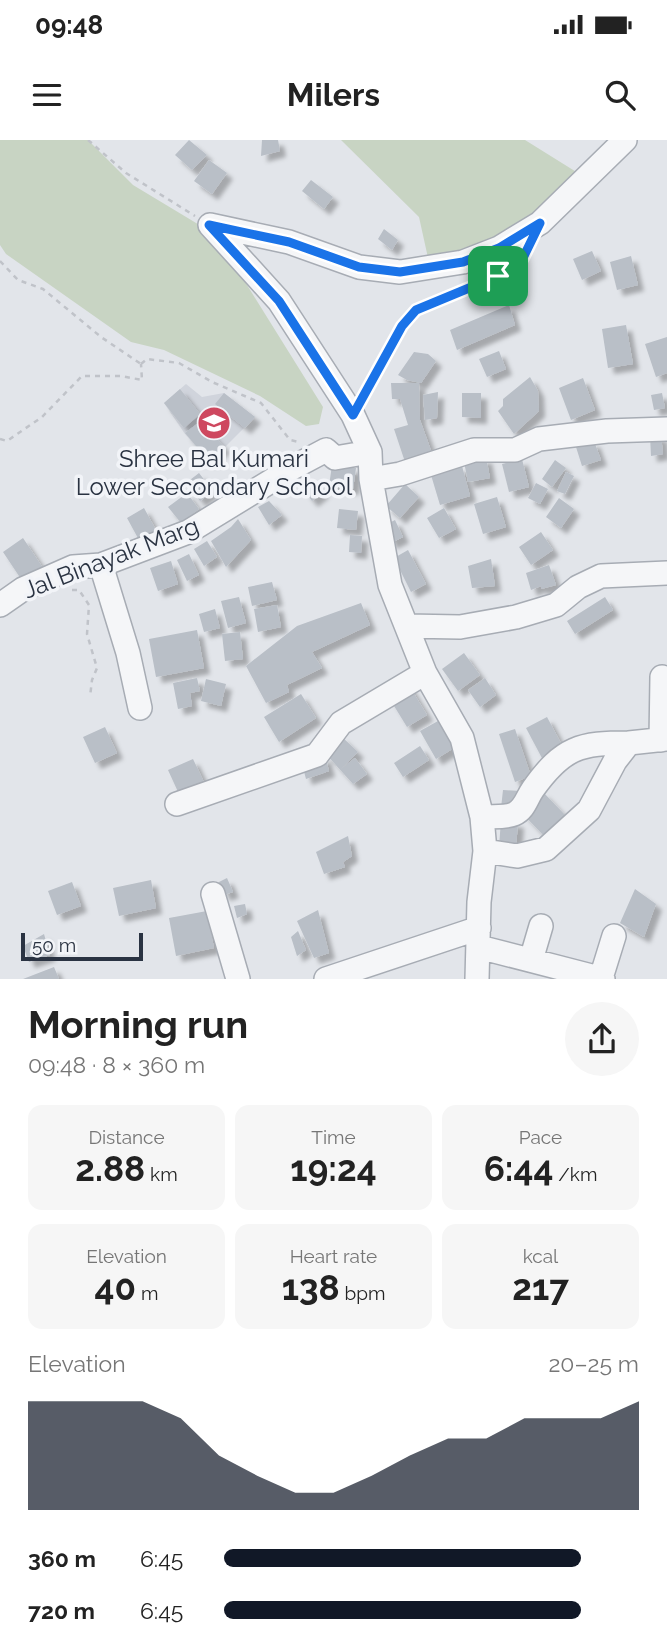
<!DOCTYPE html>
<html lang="en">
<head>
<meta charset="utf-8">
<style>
  :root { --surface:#fff; --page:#f6f6f6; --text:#222; --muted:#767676; --accent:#111827 }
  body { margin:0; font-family:Raleway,sans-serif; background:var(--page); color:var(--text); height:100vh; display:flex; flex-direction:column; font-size:26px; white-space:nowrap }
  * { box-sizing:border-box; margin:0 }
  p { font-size:23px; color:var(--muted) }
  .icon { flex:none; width:38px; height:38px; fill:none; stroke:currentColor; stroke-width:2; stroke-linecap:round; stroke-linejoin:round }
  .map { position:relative; height:839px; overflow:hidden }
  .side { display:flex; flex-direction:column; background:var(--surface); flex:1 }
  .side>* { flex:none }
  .scale { position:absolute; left:21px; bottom:18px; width:122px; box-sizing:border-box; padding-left:7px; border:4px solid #2a3342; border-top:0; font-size:19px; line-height:24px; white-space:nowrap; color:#2a3342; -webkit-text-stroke:5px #f2f4f8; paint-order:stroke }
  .pin { position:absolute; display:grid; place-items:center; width:60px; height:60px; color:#fff; margin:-30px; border-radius:14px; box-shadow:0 4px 10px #0006 }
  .round { display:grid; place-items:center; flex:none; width:74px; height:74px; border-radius:37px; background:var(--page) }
  .summary { display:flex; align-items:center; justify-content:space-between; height:119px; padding:0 28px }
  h1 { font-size:38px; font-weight:700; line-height:52px }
  .figures { display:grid; grid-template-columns:repeat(3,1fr); gap:10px; height:119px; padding:7px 28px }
  .figures div { display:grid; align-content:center; border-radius:14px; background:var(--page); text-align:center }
  .figures b { font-size:35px; font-weight:700 }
  .figures small { font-size:19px; font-weight:400 }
  .figures p { font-size:19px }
  .chart { height:196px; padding:14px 28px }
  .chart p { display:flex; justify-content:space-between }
  .chart svg { width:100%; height:126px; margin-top:7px; fill:var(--accent); opacity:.7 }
  ul { padding:0 28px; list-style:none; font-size:23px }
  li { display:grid; grid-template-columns:112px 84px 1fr; align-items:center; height:52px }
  li i { height:18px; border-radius:9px; background:var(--accent) }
  .status { display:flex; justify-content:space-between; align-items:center; height:49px; padding:0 35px; background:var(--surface); direction:ltr }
  .status svg { height:19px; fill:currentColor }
  header { display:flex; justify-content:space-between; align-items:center; height:91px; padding:0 28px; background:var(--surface); font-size:32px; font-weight:700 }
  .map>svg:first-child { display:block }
  .built { fill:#d0d4dc }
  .green { fill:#c8d4c3 }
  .building { fill:#b9bfc7; filter:url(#shadow) }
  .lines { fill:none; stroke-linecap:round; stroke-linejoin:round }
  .minor-casing { stroke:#a7acb4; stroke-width:26 }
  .path { stroke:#c0c3c9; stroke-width:2.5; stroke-dasharray:5 5; stroke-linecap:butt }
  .minor { stroke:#f5f6f8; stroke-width:23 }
  .route-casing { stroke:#fff; stroke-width:14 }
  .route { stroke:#1a73e8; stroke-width:9 }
  .labels { text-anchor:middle; stroke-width:7; stroke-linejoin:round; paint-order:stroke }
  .poi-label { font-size:24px; fill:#2a3342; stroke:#f2f4f8 }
  .street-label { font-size:24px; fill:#2a3342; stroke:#f2f4f8 }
</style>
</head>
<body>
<div class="status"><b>09:48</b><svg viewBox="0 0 49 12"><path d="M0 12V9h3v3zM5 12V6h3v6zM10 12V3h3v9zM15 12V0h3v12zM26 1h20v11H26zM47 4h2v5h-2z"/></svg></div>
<header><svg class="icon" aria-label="menu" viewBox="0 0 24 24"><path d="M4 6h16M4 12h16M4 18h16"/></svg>Milers<svg class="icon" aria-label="search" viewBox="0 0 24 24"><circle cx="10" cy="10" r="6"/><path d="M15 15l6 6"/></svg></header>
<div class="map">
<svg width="667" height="839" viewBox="0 0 667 839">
  <defs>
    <filter id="shadow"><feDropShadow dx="6" dy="6" stdDeviation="2" flood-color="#0004"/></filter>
  </defs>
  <rect width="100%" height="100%" fill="#e2e5ea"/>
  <path class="built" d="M186,244L202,257L224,253L255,277L210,322L185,294L164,263Z"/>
  <path class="green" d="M0,0H88L133,45L211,92L227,113L323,267L319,284L306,286L260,256L164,210L131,202L6,114L0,105Z
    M341,0H525L586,38L501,114L430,127L419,77Z"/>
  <path class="building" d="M189,0L207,15L192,30L175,15Z
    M262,0H278L280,11L261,16Z
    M209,20L227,33L212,54L194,41Z
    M311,40L333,57L324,69L302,51Z
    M384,89L398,100L392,110L378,99Z
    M592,111L601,131L582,140L573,119Z
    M631,116L638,145L617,150L610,122Z
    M509,165L515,185L457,210L450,190Z
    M626,185L633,224L608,228L602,189Z
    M667,197V233L656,237L645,204Z
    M499,211L506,229L487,237L479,219Z
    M414,212L428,214L436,221L421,243L407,240L398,235Z
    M530,237L538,251L539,271L514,294L498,271L503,266V259Z
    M583,238L595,270L571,280L559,248Z
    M391,243H419L420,280L433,316L406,325L394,289L408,285L400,259H392Z
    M180,249L200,274L184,288L164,263Z
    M438,252L437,278L425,280L423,255Z
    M224,253L255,277L245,288L215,264Z
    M462,253H481V278L462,277Z
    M662,253L665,268L654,270L651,255Z
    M201,281L224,307L210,322L185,293Z
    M661,295L663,314L651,316L650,296Z
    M594,301L601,320L582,326L576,307Z
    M486,317L490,338L468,342L464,322Z
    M522,319L529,347L509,352L502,324Z
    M555,320L566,328L552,347L542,339Z
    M332,325L356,328L353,349L329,346Z
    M462,326L470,356L440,365L431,335Z
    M566,332L574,336L565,354L557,351Z
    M199,333L213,351L200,361L186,343Z
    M315,342L323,352L312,361L304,351Z
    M536,343L548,349L540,364L528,358Z
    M405,344L419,357L400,378L386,366Z
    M187,353L199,369L181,383L168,367Z
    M497,357L506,387L483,394L474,364Z
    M559,358L574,369L561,388L546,377Z
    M269,361L282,375L269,385L258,367Z
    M144,368L156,390L139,400L127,378Z
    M444,368L456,389L439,398L427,378Z
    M339,369L358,371L356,390L337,388Z
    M238,379L251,400L226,427L211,401L231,387Z
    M395,380L403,397L391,403L383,386Z
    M541,392L553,410L531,425L519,407Z
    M350,395L362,396L361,413L349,412Z
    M23,398L43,428L23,442L3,412Z
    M207,401L217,417L204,426L194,409Z
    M408,410L426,444L411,452L394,418Z
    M189,414L199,435L187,441L177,420Z
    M491,419L495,446L472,448L468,426Z
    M171,421L178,444L158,451L150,428Z
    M549,425L556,445L541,449V446L531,450L526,433Z
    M272,442L277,460L252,466L248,447Z
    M239,457L246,483L228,488L221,461Z
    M605,457L613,470L575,494L567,481Z
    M361,463L370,485L312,512L322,528L287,545L289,552L266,563L246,526L297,486Z
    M277,465L281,487L258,492L254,469Z
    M215,469L220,488L204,492L199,474Z
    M197,490L204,528L156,537L149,499Z
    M240,492L243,519L225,521L222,494Z
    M464,513L480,535L458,551L442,529Z
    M197,538L200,551L190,553L192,566L178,569L173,543Z
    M485,538L496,555L480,567L468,550Z
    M206,539L226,544L221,566L201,561Z
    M408,544L427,575L407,587L388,556Z
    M301,554L316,578L279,602L264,577Z
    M547,577L564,609L543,620L526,588Z
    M438,581L454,608L436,619L420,591Z
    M105,587L117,613L95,623L83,597Z
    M515,589L531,636L515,642L499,594Z
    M341,596L358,612L341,629L355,618L367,634L353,644L325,613Z
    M420,606L429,620L403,637L394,623Z
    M325,616L329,631L306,639L302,624Z
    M193,619L204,642L179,654L168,630Z
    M503,650L522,651L520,670L501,668Z
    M543,652L566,676L545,697L522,673Z
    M501,680L518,682L516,708L499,707Z
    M348,696L352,716L343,722L345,727L324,734L316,712Z
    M227,738L233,752L224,755L219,742Z
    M151,740L156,768L119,776L113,748Z
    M72,742L81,766L57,775L48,751Z
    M635,749L656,764L644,797L620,783Z
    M245,764L247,774L237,778L234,766Z
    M318,770L329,813L314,818L297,781Z
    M207,771L214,808L176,816L169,778Z
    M298,791L306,810L297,816L291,797Z
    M44,794L50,815L29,822L23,806Z
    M54,827L59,839H23Z"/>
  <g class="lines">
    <defs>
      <path id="minor" d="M371,339L400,334L474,310H515L539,299L607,291L667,289
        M101,425L128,513L140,568
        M0,465L23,449L73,427L101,425L188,392L294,327L326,310L335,318L370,312
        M407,486L460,487L516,477L556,465L578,447L601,436L667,433
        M661,600L662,537
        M177,664L317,615L341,583L425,533
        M482,677C492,676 505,678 514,674C525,669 526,659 533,649C563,607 580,603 629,603
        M485,711L517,716L546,709L589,670L615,621L629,603L667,599
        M213,754L238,839
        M479,807L603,839
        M531,820L541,786
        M601,838L614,796
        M326,839L479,788
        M477,839L479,762L485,711L482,677L462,598L425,533L390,445L371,339L370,312L353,275L279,161L210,85L289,102L359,127L400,132L463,122L499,108L540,83L625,0"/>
    </defs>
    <use href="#minor" class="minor-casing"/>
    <path class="path" d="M88,0L126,33L195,76
      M0,121L18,140L43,149L101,197L141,224
      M141,224L147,219L179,223L212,242L261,263L290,300L299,302
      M364,256L402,186L416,171L498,136L523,118
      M0,299L7,301L42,277L82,236H121L142,240L141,224
      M72,450H79L89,465L87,494L97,528L92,540L90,557"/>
    <use href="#minor" class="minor"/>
  </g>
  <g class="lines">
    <defs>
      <path id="route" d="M540,83L523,118L498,136L416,170L402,186L353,275L279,161L209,85L289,102L359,127L400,132L463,122L499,108Z"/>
    </defs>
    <use href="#route" class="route-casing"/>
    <use href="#route" class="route"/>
  </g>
  <defs>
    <symbol id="school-disc" viewBox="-11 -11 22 22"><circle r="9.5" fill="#ce485f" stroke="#f2f4f8"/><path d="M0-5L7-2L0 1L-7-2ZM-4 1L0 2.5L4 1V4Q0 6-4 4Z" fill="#fff"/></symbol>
  </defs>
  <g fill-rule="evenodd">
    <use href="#school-disc" x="195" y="264" width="38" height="38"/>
  </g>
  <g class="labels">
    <g class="poi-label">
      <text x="214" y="327">Shree Bal Kumari<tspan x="214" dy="28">Lower Secondary School</tspan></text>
    </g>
    <g class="street-label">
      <text transform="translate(111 418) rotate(-21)" y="8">Jal Binayak Marg</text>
    </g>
  </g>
</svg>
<div class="scale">50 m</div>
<div class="pin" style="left:498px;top:136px;background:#1e9e55"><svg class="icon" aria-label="arrive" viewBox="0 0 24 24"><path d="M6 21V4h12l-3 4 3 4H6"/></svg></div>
</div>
<section class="side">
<div class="summary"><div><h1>Morning run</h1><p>09:48 · 8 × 360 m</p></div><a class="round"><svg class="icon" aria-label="share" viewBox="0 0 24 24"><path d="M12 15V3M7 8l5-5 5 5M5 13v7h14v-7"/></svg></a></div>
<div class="figures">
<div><p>Distance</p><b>2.88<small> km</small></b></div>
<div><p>Time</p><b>19:24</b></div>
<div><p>Pace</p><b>6:44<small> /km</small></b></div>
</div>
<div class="figures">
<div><p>Elevation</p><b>40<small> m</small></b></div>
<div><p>Heart rate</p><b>138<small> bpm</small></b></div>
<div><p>kcal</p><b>217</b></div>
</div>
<div class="chart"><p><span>Elevation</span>20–25 m</p>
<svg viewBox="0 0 160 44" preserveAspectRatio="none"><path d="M0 44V6L10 6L20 6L30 6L40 12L50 25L60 32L70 38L80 38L90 32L100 25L110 19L120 19L130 12L140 12L150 12L160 6V44z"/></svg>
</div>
<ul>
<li><b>360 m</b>6:45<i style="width:86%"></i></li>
<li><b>720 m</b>6:45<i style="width:86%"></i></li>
</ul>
</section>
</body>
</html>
